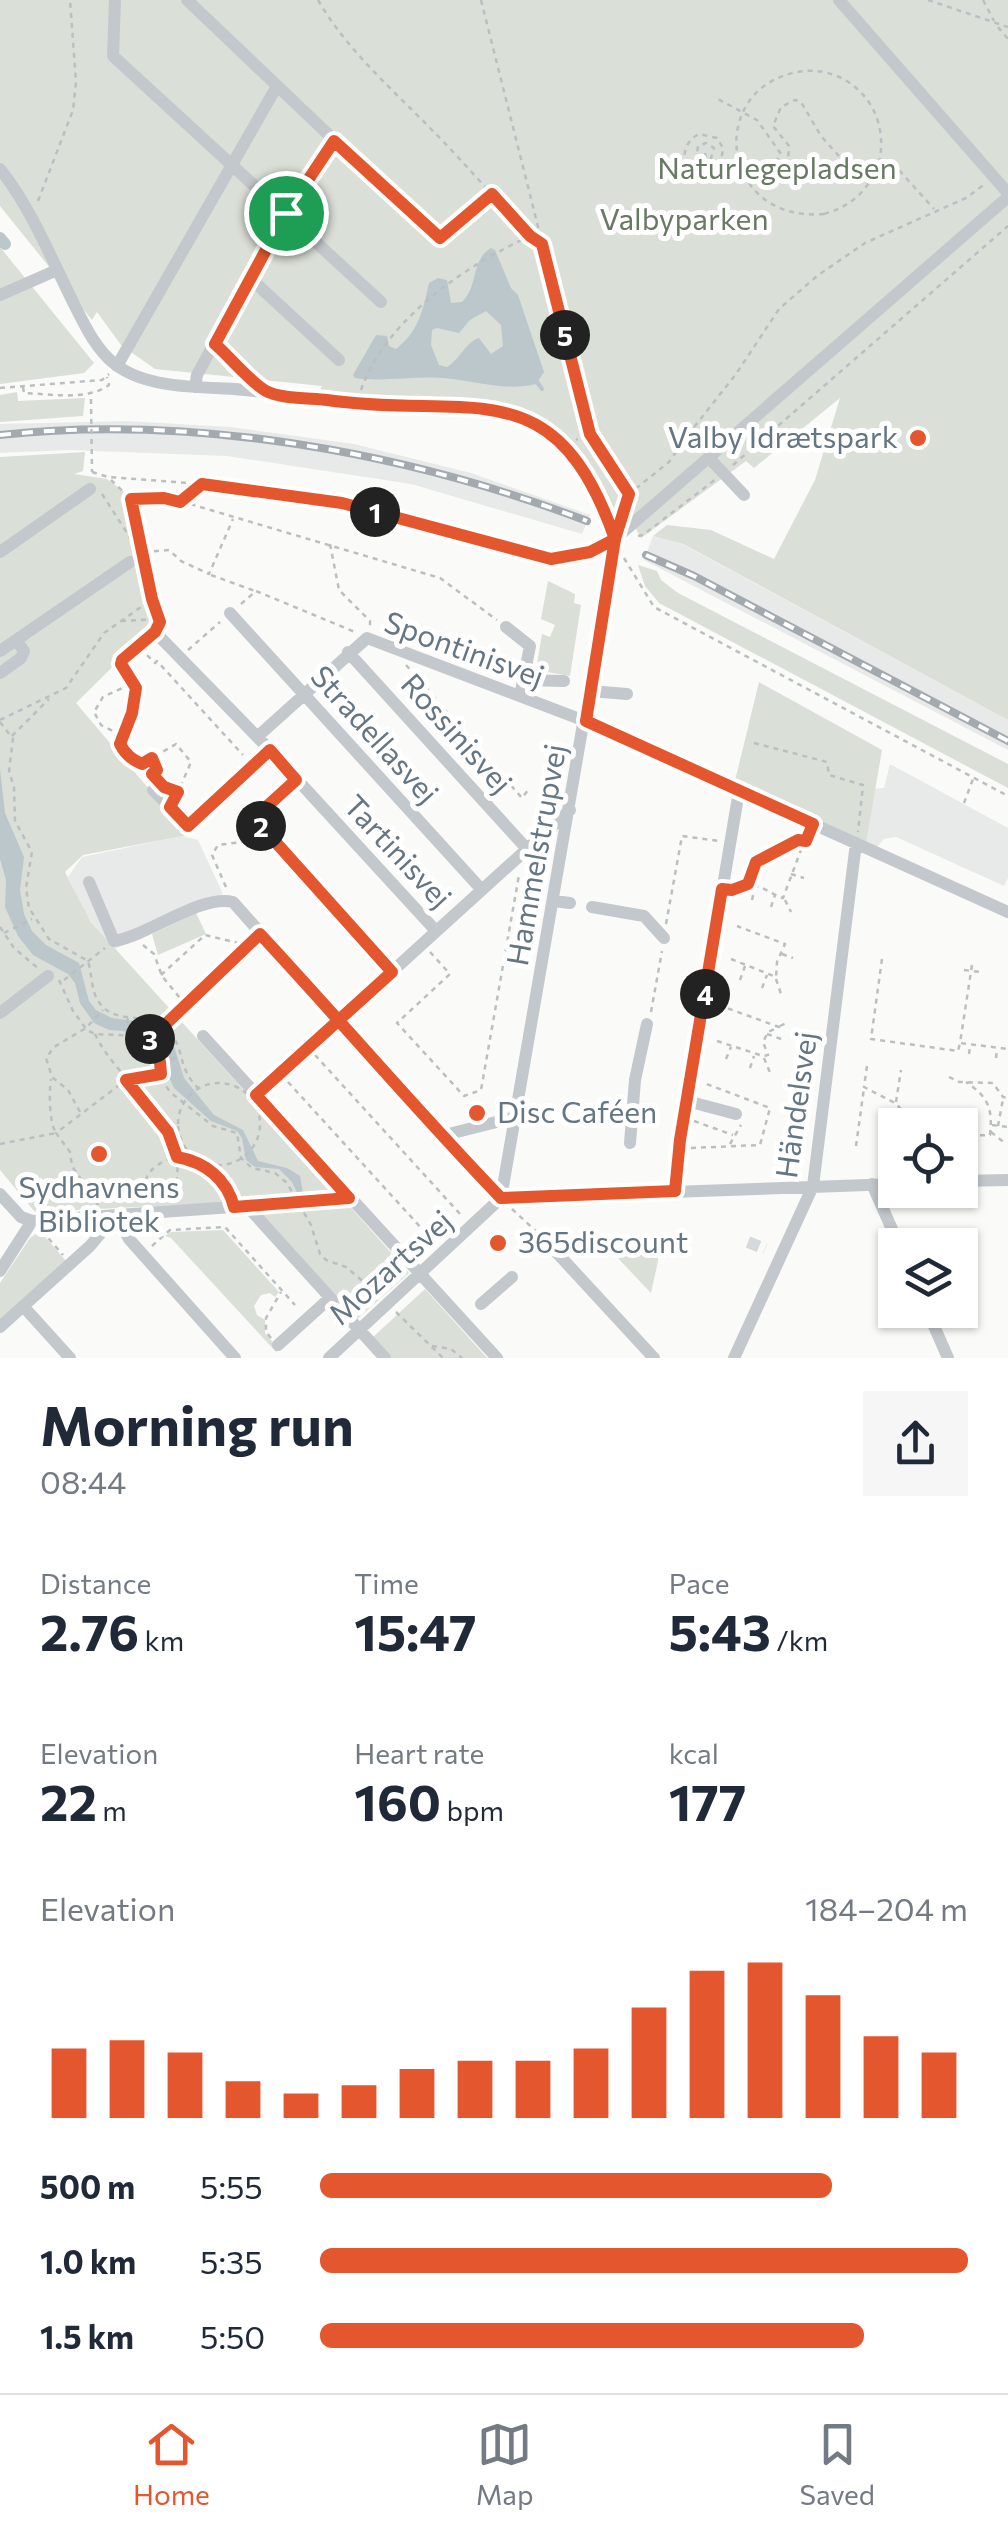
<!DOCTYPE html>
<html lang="en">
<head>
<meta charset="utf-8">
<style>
  :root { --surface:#fff; --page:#f6f6f7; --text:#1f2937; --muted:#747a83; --line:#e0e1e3; --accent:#e4572e }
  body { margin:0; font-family:Commissioner,sans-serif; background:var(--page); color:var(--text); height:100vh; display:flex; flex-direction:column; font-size:38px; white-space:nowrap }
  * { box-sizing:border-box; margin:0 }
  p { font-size:32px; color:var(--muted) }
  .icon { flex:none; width:55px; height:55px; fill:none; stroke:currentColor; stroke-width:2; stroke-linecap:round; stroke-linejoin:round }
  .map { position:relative; height:1358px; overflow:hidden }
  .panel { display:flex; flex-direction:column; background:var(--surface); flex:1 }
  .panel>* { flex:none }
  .buttons { position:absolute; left:878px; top:1108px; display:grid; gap:20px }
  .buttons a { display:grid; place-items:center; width:100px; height:100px; border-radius:0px; background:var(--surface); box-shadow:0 2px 8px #0004; font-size:50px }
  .pin { position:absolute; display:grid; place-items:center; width:85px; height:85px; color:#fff; margin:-42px; border:5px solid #fff; border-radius:50%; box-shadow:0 2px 10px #0007 }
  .km { position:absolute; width:50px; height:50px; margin:-25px; border-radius:50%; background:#222; color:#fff; font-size:28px; line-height:50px; text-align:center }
  .round { display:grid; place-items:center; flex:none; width:105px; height:105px; border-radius:0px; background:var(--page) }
  .head { display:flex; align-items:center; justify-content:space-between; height:170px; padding:0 40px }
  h1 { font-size:55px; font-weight:700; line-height:75px }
  .metrics { display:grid; grid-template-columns:repeat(3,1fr); gap:15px; height:170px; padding:10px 40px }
  .metrics div { display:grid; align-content:center }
  .metrics b { font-size:50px; font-weight:700 }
  .metrics small { font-size:28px; font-weight:400 }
  .metrics p { font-size:28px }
  .chart { height:280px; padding:20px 40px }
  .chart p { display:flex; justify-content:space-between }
  .chart svg { width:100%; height:180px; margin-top:10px; stroke:var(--accent); stroke-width:6 }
  ul { padding:0 40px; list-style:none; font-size:32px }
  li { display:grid; grid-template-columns:160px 120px 1fr; align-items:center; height:75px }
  li i { height:25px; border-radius:12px; background:var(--accent) }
  .dock { display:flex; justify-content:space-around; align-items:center; height:140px; border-top:2px solid var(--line); background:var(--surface); font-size:28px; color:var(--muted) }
  .dock a { display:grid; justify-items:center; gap:5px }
  .dock .selected { color:var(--accent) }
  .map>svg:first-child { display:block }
  .built { fill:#e8e9e9 }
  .green { fill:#dadfd7 }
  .water { fill:#bbc7cb; fill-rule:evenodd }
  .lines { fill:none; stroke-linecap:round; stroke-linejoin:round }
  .stream { stroke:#bbc7cb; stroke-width:4 }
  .canal { stroke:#bbc7cb; stroke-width:12 }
  .minor-tunnel { stroke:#d5d9db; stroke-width:12; stroke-dasharray:12 6; stroke-linecap:butt }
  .path { stroke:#bbbfc2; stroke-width:2.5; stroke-dasharray:5 5; stroke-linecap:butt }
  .minor { stroke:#c3c8cc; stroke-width:12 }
  .rail-casing { stroke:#a2aab0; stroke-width:8 }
  .rail { stroke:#fff; stroke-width:4; stroke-dasharray:11; stroke-linecap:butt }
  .path-bridge { stroke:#bbbfc2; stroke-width:2.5; stroke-dasharray:5 5; stroke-linecap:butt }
  .route-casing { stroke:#fff; stroke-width:20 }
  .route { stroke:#e4572e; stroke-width:12 }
  .poi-dot { fill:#e4572e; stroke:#fff; stroke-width:4 }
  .labels { text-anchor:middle; stroke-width:10; stroke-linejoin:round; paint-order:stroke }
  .park-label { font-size:30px; fill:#687a64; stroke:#fff }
  .poi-label { font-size:30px; fill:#657683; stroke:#fff; text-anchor:start }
  .street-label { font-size:30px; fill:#657683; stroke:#fff }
</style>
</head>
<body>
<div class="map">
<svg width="1008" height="1358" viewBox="0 0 1008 1358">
  <rect width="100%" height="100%" fill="#fafaf8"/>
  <path class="built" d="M126,421L230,427L354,444L471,473L590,515L582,534L411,484L227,456L70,450L0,453V424Z
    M653,536L682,544L1008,720V750L644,560Z
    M890,764L1008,828V878L1004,886L896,837L884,839L877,847L860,841L869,789L884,788Z
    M182,836L198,840L223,894L115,949L87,917L68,877L82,857Z"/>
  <path class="green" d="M0,0H1008V720L683,544L653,536L667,525L711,530L774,559L815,480L840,398L754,468L746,461L641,538L631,520L616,515C560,363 445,409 319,392L322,386L155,369L121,345L97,312L92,320L0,206Z
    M0,247L94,363L84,373L0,384Z
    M17,392L18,401L85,398L83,416L0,422V395Z
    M85,452L83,471L74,474L107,479L127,494L149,597L153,596L163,617L76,703L188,835L83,855L65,872L90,921L341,1197L35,1212L0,1170V457Z
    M638,565L657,571L661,580L678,593L1008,764V788L659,603L645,586Z
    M548,581L575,594L574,603L581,605L570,676L536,670L542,634L550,637L555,625L541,619Z
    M759,682L882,750L866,843L735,781Z
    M196,913L206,934L158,955L152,934Z
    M346,1202L409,1273L356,1320L254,1207Z
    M223,1230L279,1292L275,1297L270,1293L261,1295L254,1306L257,1315L265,1320V1333L279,1349L276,1352L171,1238L165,1236L171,1232Z
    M40,1231L67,1262L0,1322V1283L30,1238Z
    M657,1236L658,1261L651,1293L614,1254L626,1239Z
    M425,1289L487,1358H390L372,1338Z"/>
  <path class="water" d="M491,248L495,250L511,288L518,295L544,372L536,384C504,392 474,380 442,378C413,376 384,382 355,378L353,375L376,335L387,336L389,346L396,349C419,331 423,310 429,283L438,278L447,280L451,303L462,302C479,286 470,261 491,248ZM486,311L501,325L503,346L491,354L479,338C465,343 460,359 447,367L439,365L431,345L432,330L437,328L459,333L470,320Z
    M0,769L5,813L24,857L20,890L24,914L32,931L46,945L79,963L89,1001L96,1010L112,1018L149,1023L161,1030L173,1043L184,1078L214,1115L243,1130L258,1161L287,1168L300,1176L304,1199H300L292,1182L279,1169L255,1167L246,1160L242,1138L237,1131L211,1121L174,1088L154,1045L135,1032L109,1030L94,1023L80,1003L75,983L68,974L33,955L18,936L5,907L6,880L0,859Z"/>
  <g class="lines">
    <path class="stream" d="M537,382L542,389"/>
    <path class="canal" d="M0,238L5,244"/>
    <path class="minor-tunnel" d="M748,1242L765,1249"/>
    <path class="path" d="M318,0C347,50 390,87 430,128C464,162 496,200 530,236
      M481,0L590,433L576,440
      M928,0L1008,27
      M983,0L994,21
      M998,27L1008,39
      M705,153L706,159L711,158L714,148L706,143L698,146L696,161L702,167L713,168L721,162L723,148L717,138L699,134C682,143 680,161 694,174C720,185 750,162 777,160L781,154L757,120L714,97
      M745,177L788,160L789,146L773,126L781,107L795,100L801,102L821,136L846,164H879L898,169L934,209
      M38,201L73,110L76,82L70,0
      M824,214C848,207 864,195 875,172
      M444,237L490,196
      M23,387L24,393C52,394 87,401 109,385L107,377
      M0,388L102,380L109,374
      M361,390C386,319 465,266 530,236L540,244
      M591,435L629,494
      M710,441L695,426L736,374L779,309L817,276L865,243L966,198L985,184
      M733,465L1008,226
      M92,472L108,477L202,484L342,503L551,559L590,552L601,546
      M111,480L131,499L159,620
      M102,494L129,536L135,551
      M131,499L180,501L440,578L497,620
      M181,500L201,485
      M622,514L629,494L669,462L695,426
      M638,536L643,535L716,479
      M330,544L339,590L370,621V627
      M144,552L169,550L181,561L209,574L233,519
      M624,558L654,607L1008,796
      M211,575L255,591
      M241,604L256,591L355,632
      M121,621L158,619
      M147,639L122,661L121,664L137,689L132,713L120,744L132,761L142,764L176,744L191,762L176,797
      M140,648L155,663L157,661L243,755
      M188,650L220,622
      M406,665L522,798L528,790
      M0,720L66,688L104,633L151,600
      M0,722L13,739L9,771L14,787L15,821L32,852L26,888L29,908L49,939L88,961C92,974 91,988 97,999C112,1027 145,1010 166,1029C187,1048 175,1066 199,1089
      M121,735L101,725L94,712L103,697L131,684
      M12,736L49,699
      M754,743L827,762L829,775L863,785L858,832
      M152,760L157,770L152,774L155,777
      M964,803L973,779
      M791,874L804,878
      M748,883L759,859L798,840L805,841
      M226,887L212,855L218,845L242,842
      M734,889C758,879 765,892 783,898L807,834
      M752,900L755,887
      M785,900L791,912
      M771,907L775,895
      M666,924L682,836L719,841
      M0,927L14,948L39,969
      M4,933L32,919
      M143,945L154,954L162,976L184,1003
      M430,952L450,974L397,1023L464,1096L481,1090L519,875
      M782,954L793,958
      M731,959L776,977L777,962L785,944L737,926
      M882,959L871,1039L958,1051L960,1043
      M972,965L960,1043L1008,1049
      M964,970L980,972
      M161,975L205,935L247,945
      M776,979L781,994
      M59,980L73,1011L87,1030L95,1034L139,1036L147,1042L159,1062L162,1080L170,1092L213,1126L237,1133L241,1158L252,1168L275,1173L287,1183L311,1225L320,1254L326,1260L346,1267L380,1296
      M64,980L105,948
      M740,980L745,966
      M762,988L767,975
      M651,1012L662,951
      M780,1026L788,1022
      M126,1033L128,1017
      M95,1034C112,1072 171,1117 177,1151C179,1166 176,1184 175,1199
      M767,1034L784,1040
      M717,1041L763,1056L768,1055L763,1042L768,1032L779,1027L724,1007
      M147,1042L252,942
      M969,1054L970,1046
      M315,1055L461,1215
      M764,1058L771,1075
      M996,1058L997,1049
      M726,1059L731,1047
      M161,1061L177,1058
      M867,1066L864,1087L895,1103L917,1125
      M750,1068L754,1056
      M949,1077L959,1082L993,1083L1003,1097L1008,1098
      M288,1082L434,1242
      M896,1102L901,1070
      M80,1112L68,1090L52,1077L46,1058L54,1047L86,1028L103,1010
      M694,1121L733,1135
      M992,1125L1008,1127
      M998,1126L1003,1099
      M991,1132L1006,1144
      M960,1136L990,1135C993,1108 988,1097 966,1082
      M0,1144L56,1133C49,1122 49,1092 51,1079
      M730,1144L741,1125
      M856,1146L864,1088
      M453,1148L489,1185
      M691,1148L760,1145L770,1108L704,1083
      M144,1200C141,1176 152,1165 174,1157C196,1158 223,1174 231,1195
      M98,1205L72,1166L70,1152L56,1133L126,1080L160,1075
      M261,1205L333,1200
      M512,1209L539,1234
      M42,1231L63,1255
      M152,1246L170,1230L225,1227L295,1305
      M396,1312L443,1358
      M271,1338L266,1332V1318L281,1292
      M432,1346L451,1349L462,1358"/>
    <path class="minor" d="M115,0L113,56L381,302
      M187,0L433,234
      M839,0L1008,193
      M0,169C31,208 51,258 73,302C84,324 96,350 116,365C147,388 196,387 234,389C277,392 319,403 362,405C498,412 562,387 615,539
      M251,279L339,360
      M0,295L57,270
      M215,343L266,392
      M117,366L277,86
      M195,387L197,375L285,213L334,141
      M710,459L744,495
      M0,552L90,489
      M230,613L482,890
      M506,627L530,646L520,696
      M155,632L270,750L436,931
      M0,651L130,562
      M348,652L527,849
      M0,673L21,658L24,651L16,640
      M523,680L564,681
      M590,691L627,694
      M257,737L367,638L585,721L1008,912
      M296,780L254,818L392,972
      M153,790L188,825L270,750
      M89,882L114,941C150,935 201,894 233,902L441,1136L516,1117
      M554,901L570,903
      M592,907L644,916L664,938
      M0,1013L48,976
      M203,1036L497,1358
      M256,1095L570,810
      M687,1101L736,1114
      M630,1143L635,1080L647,1024
      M960,1181L1008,1180
      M872,1184L899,1245
      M675,1191L680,1141L739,791
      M0,1194L21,1217L32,1221
      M501,1198L895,1184
      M32,1221L247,1206L385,1358
      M547,1242L654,1358
      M0,1271L32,1221
      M481,1304L512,1277
      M23,1306L70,1358
      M927,1310L948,1358
      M0,1327L90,1246L116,1215L129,1239L235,1358
      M278,1345L330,1298
      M329,1358L501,1198L615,539L1008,197
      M734,1358L813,1186L856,843"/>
    <defs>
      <path id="rail" d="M0,435C194,414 406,452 587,521
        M646,555L694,576L1008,741"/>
    </defs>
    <use href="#rail" class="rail-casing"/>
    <use href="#rail" class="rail"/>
    <path class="path-bridge" d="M824,214C719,223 706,88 798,72C818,68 840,74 855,87C879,107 885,136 879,164
      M91,399L92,472
      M178 1124a41 41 0 1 1 82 0a41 41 0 1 1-82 0Z"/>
  </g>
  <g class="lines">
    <defs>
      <path id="route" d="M286,213L215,344C229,356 251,383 266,391C281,399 310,398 327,400C471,421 554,365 615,539L590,552L551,559L342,503L202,484L180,502L164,498L131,499L152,599L160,622L155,632L122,660L121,664L136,688L132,713L120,744C125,754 132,760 142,764L152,758L157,770L152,774L164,787L178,792L170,807L188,826L270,750L296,780L254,818L392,972C347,1013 301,1054 256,1095L349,1198L234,1207C227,1179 205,1162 177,1157L168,1132L126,1080L161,1074L160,1062L147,1042L260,934C341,1021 418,1112 501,1198L675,1191L680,1140L722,889L732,890L748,884L756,862L798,840L806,841L813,824L586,721L615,539L629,494L590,434L542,244L530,236L492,194L440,238L334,141L286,213"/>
    </defs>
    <use href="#route" class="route-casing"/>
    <use href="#route" class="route"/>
  </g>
  <g class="poi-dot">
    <circle cx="918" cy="438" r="10"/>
    <circle cx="477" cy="1113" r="10"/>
    <circle cx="99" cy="1154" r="10"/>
    <circle cx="498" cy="1243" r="10"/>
  </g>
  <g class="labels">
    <g class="park-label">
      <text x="777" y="179">Naturlegepladsen</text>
      <text x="684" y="230">Valbyparken</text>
    </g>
    <g class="poi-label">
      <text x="898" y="448" text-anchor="end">Valby Idrætspark</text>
      <text x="497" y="1123">Disc Caféen</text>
      <text x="99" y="1198" text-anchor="middle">Sydhavnens<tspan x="99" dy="34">Bibliotek</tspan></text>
      <text x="518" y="1253">365discount</text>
    </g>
    <g class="street-label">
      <text transform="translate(464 650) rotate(20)" y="10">Spontinisvej</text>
      <text transform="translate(456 734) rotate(48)" y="10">Rossinisvej</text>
      <text transform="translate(374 735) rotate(48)" y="10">Stradellasvej</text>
      <text transform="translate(397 852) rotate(47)" y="10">Tartinisvej</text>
      <text transform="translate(537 855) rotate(-80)" y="10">Hammelstrupvej</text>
      <text transform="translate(797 1105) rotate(-82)" y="10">Händelsvej</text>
      <text transform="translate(391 1268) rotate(-42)" y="10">Mozartsvej</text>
    </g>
  </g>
</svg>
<div class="buttons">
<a><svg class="icon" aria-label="locate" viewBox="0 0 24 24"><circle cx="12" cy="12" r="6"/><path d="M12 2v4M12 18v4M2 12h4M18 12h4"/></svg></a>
<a><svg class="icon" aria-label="layers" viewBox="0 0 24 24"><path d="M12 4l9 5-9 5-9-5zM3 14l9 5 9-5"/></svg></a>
</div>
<div class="pin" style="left:286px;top:213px;background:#1e9e55"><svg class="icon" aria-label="arrive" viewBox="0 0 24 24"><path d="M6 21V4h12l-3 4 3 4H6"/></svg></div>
<b class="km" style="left:375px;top:512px">1</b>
<b class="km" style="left:261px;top:826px">2</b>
<b class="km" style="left:150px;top:1039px">3</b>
<b class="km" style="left:705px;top:994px">4</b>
<b class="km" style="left:565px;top:335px">5</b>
</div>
<section class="panel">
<div class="head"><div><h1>Morning run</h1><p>08:44</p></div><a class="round"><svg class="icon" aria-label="share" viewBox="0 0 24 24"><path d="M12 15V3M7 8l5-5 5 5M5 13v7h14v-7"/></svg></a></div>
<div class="metrics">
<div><p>Distance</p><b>2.76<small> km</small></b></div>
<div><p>Time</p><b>15:47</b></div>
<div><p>Pace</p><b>5:43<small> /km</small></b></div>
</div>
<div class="metrics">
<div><p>Elevation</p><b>22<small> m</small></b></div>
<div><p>Heart rate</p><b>160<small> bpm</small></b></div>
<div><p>kcal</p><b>177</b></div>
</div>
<div class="chart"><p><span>Elevation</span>184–204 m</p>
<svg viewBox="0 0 160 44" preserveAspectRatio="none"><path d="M5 44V27M15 44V25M25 44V28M35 44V35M45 44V38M55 44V36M65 44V32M75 44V30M85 44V30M95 44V27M105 44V17M115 44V8M125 44V6M135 44V14M145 44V24M155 44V28"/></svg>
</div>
<ul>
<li><b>500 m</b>5:55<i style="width:79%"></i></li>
<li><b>1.0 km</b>5:35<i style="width:100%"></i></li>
<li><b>1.5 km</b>5:50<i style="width:84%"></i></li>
</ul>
</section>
<nav class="dock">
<a class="selected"><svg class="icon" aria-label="home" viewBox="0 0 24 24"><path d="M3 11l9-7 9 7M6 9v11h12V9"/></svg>Home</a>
<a><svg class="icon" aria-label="map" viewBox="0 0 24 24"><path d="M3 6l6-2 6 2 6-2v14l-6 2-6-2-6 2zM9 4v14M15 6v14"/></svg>Map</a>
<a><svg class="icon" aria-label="saved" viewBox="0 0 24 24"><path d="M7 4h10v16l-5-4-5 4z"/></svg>Saved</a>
</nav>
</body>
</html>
